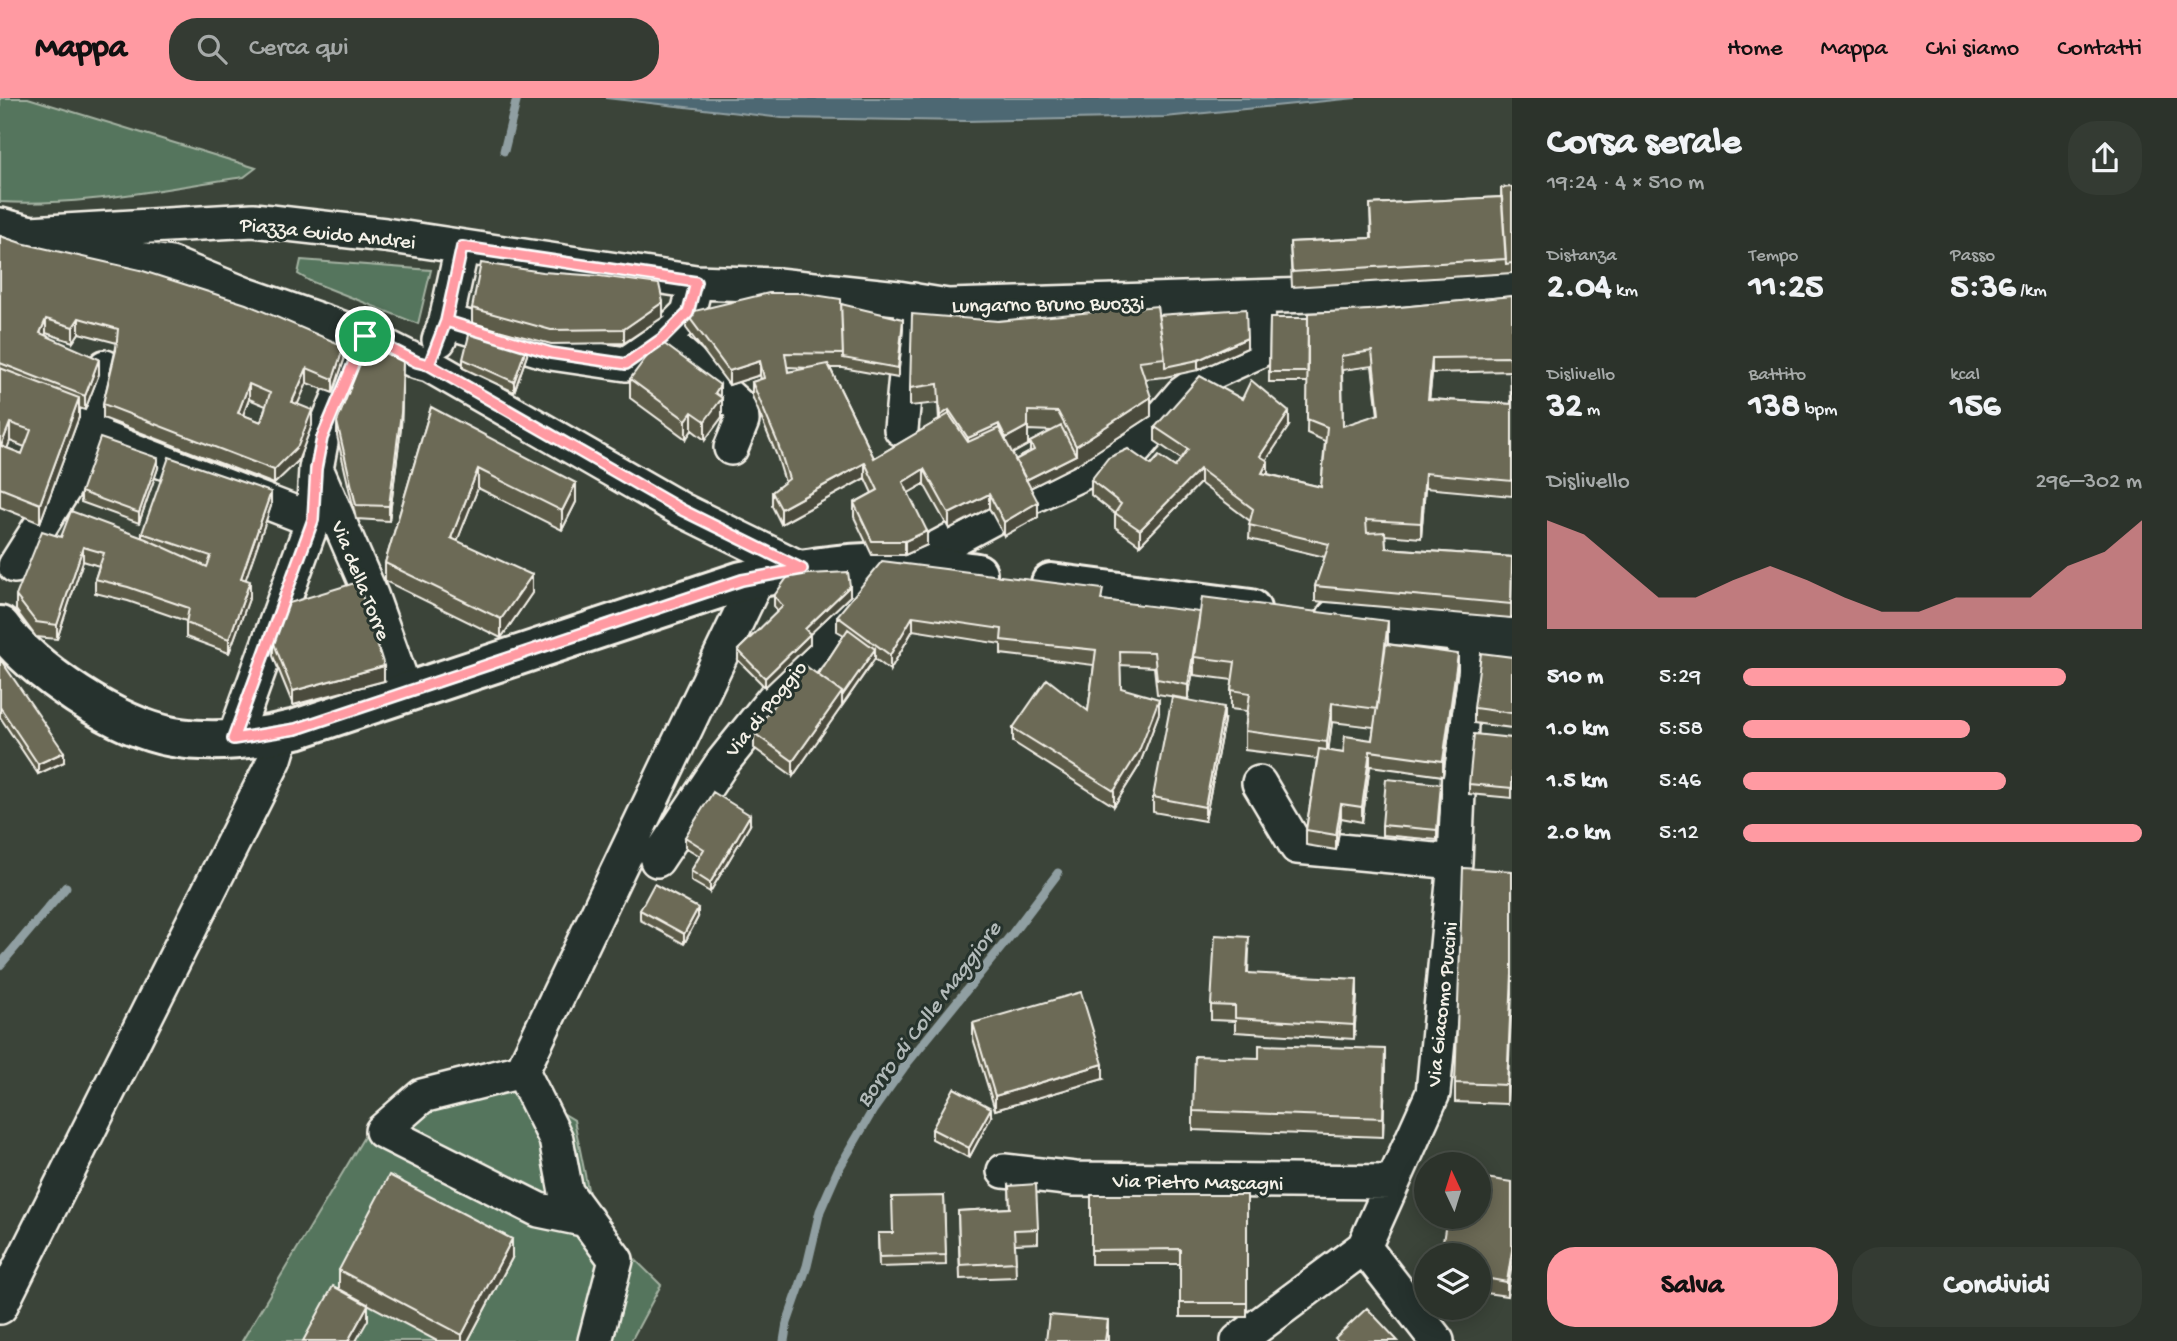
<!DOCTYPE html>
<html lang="it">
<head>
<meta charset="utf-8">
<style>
  :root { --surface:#2c332b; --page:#343b33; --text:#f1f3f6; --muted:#a6aaa9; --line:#484e47; --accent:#ff9aa2 }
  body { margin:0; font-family:"Gochi Hand",sans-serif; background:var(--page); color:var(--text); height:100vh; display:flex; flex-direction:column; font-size:26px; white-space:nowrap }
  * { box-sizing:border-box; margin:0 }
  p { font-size:23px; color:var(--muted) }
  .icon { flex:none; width:38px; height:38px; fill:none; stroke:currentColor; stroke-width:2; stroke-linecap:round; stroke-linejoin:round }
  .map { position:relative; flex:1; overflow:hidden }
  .sheet { display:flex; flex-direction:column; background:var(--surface); width:665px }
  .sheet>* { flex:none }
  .needle { width:46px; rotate:356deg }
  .tools { position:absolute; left:1414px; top:1054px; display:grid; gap:14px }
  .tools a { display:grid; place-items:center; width:77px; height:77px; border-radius:50%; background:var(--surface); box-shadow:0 4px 18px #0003,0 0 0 2px var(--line); font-size:35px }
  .pin { position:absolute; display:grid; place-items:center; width:60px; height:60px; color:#fff; margin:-30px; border:4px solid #fff; border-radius:50%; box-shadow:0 2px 7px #0007 }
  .round { display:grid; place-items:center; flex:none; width:74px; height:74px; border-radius:28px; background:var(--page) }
  .overview { display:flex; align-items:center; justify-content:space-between; height:119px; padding:0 35px }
  h1 { font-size:38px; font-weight:700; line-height:52px }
  .figures { display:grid; grid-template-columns:repeat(3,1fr); gap:10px; height:119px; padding:7px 35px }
  .figures div { display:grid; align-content:center }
  .figures b { font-size:35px; font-weight:700 }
  .figures small { font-size:19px; font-weight:400 }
  .figures p { font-size:19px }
  .chart { height:196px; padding:14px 35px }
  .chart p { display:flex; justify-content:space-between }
  .chart svg { width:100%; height:126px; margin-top:7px; fill:var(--accent); opacity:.7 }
  .action { display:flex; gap:14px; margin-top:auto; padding:14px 35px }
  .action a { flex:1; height:80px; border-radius:28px; background:var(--accent); color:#111; font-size:28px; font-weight:700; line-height:80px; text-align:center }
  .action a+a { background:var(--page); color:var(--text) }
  ul { padding:0 35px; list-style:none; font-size:23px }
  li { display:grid; grid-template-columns:112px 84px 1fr; align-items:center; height:52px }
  li i { height:18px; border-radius:9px; background:var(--accent) }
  header { display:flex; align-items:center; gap:42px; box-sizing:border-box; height:98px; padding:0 35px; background:var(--accent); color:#111 }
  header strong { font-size:33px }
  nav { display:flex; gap:38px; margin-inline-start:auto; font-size:24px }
  .search { width:490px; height:63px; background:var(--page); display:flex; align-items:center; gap:18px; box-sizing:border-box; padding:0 24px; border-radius:28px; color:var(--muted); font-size:26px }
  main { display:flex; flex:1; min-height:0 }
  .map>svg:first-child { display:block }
  .green { fill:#55745d; stroke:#a4b2a2; stroke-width:2 }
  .water { fill:#4e6873; stroke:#909fa2; stroke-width:2 }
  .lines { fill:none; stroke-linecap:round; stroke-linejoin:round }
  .stream { stroke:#909fa2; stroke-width:9 }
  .minor-casing { stroke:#f4f1e8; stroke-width:38 }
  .major-casing { stroke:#f4f1e8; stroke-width:44 }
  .minor { stroke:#26332d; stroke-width:33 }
  .major { stroke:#26332d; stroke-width:38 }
  .wall { fill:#5d5c4a; stroke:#f4f1e8; stroke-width:2; fill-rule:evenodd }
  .shaded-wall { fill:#4c4b3c; stroke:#f4f1e8; stroke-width:2 }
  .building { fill:#6c6b56; stroke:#f4f1e8; stroke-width:2; fill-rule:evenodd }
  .route-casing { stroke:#fff; stroke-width:14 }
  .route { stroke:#ff9aa2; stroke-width:9 }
  .labels { text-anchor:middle; stroke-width:6; stroke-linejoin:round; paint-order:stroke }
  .street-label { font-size:21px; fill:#f4f1e8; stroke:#26332d }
  .water-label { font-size:23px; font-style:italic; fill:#b2bab9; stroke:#26332d }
</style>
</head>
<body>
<header>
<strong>Mappa</strong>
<div class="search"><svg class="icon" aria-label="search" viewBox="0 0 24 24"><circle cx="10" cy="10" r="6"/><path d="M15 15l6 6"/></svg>Cerca qui</div>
<nav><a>Home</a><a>Mappa</a><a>Chi siamo</a><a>Contatti</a></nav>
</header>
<main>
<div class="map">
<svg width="1512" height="1243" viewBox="0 0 1512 1243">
  <rect width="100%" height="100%" fill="#3b4439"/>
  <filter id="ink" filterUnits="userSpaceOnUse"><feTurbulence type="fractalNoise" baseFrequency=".0143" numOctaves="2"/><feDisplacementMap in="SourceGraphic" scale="14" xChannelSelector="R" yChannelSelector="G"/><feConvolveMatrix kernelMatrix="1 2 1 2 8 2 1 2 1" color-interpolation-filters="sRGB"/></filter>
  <g filter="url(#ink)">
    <path class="green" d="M0,0H28L256,70L244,79C164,90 81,109 0,104Z
      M301,162L431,172L418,226L310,183L298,176Z
      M484,968L574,1022L594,1121L661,1187L631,1243H242L370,1029Z"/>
    <path class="water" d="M606,0H1356L1165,19L966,23L782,20Z"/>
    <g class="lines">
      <path class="stream" d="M504,53L517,0
        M0,867L66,789
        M784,1243L787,1225L807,1168L820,1113L838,1072L873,1012L904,969L1012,836L1058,775"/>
      <defs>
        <path id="minor" d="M0,127L115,157L171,166L247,197L365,238L417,264L429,267L682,412L802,471
          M30,135L253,122L385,137L696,184L777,187L898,200L948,208L1512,191
          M446,223L551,255L626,266L663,240L688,215L696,184
          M663,240L741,310L742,323L731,350
          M439,242L446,223L462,149
          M901,331L913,202
          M91,336L313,422
          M319,377L371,497L406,595
          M1028,400L1136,350L1182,296L1213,274L1257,254L1259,200
          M907,466L991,421
          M15,468L63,392L91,336L105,269
          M234,641L313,422L316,371L322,339L365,238
          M1259,685L1297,749L1455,764
          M657,762L722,665L866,486
          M522,973L422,998L382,1033L539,1112L587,1122
          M1004,1073L1075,1081L1392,1084
          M1364,1149L1437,1243
          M0,1209L275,661L283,635
          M595,1243L616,1162L566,1094L556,1041L522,973L758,479
          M1238,1243L1364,1149L1433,995L1455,764L1465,534"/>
        <path id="major" d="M1051,485L1251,511
          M1336,520L1512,540
          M0,528C32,573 118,630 173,639C212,646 258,641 296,631L742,483C796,472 852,461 908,466C931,468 954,472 977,475"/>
      </defs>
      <use href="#minor" class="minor-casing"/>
      <use href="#major" class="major-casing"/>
      <use href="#minor" class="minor"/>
      <use href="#major" class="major"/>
    </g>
    <path class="wall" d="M1512,89V175L1292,189L1290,144L1371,140L1370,106L1501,99V90Z
      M0,138L344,262L333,295L307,285L297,306L312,327L298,363L274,386L103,320V306L117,245L79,235L73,244L46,235L45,237L99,276L85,312L79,310V319L40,425L0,409ZM249,301L266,308L261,324L243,317ZM10,343L25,349L22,356L7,350Z
      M1512,198V398L1425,390L1421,440L1385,437L1386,450L1512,459L1511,520L1315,503V488L1325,459L1249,441L1250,423L1200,385L1140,447L1115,429V416L1091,397V382L1151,367L1175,369L1181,361L1155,343V329L1289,328L1266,362L1268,376L1321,389L1325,343L1307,335L1308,284H1269L1270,220H1308L1369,212ZM1372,268L1378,317L1343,328L1342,272ZM1510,273L1511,306L1429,301L1432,275Z
      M841,206L903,230L898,280L843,270H830L874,360L939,322L938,305L910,308V290L998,223L1158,217L1247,250L1198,272L1165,279L1145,281L1151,318L1076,367L1030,390L1038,419L1004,438L989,410L949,431L924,386L908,395L927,447L905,457H872L854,419V405L872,395L865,380L781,426L772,408V394L785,384L777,358L752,298V284L761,281L760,277L729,287L686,230V215ZM787,269L810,270L788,274ZM1028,332L1052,333L1030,344V354L1015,362L1012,356L1028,347Z
      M472,210L663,219L624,245L551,246L472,225Z
      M527,257L514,294L463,270V261Z
      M403,278L401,330L389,423L356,421L337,338V324Z
      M630,281L720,299L722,319L705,342L692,332L686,341L630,300Z
      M431,309L576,404L562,432L478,390L457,443L532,495L501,540L385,483V465Z
      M158,370L139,425L81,404V394Z
      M271,408L245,482L250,498L229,555L186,539V523L128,503L95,495V481L99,468L83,463L57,541L36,539L16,512V498L61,439L142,440V435Z
      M774,498H850L810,536V546L765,589L738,562V552L778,513L774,508Z
      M1103,502L1388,542V546L1458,571L1443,678L1370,668L1362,724L1341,720L1336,752L1306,747V732L1317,661L1245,652V633L1247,613L1231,611V592L1233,582L1194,577V567L1188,601L1157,596L1154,569L1120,567L1121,590L1159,615L1139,668L1114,708L1013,644V630L1088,613L1094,567L1001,556V546L913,532L890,572L875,561L793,678L754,650V635L818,577L844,537L837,533V518ZM1332,624L1374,629L1372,642L1343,655L1328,653Z
      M273,543L384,583L293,607L273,558Z
      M1512,559V630L1474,625V610Z
      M0,562L64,664L38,676L0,619Z
      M1224,623L1205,723L1153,714V699Z
      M1512,640V700L1469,696V686Z
      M1441,696L1437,742L1382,737V727Z
      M750,727L710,794L691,783V773L700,758L685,749V739Z
      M1512,773L1507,1006L1455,1004V985Z
      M640,812L698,819L684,846L640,822Z
      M1249,853L1248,875L1357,896L1354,941L1235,934V923L1211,922V907Z
      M973,925L1103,981L995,1012L973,940Z
      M1259,960L1385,970L1383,1039L1193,1032V1013Z
      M991,1019L969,1060L932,1041V1031Z
      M1512,1084L1507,1198L1479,1194V1157Z
      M1009,1088L1038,1131V1145L1015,1146L1016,1179L960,1181L958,1113L1010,1110Z
      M1091,1097H1247V1219H1180V1166H1091Z
      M944,1098L946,1167L879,1169L878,1135H893Z
      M512,1160L468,1243H437L339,1191V1172Z"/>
    <path class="shaded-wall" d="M663,204V219L624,245V231Z
      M79,220V235L73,244V229Z
      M46,221V235L40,250V235Z
      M903,221V230L898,280V270Z
      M1247,240V250L1198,272V262Z
      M527,247V257L514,294V284Z
      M344,248V262L333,295V281Z
      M1432,260V275L1428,315V301Z
      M99,261V276L85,312V298Z
      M403,263L401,330L389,423V408Z
      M760,263V277L729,287V273Z
      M307,270V285L292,319V304Z
      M249,286V301L238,330V315Z
      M720,287V303L722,300V319L705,342V323L715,295Z
      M1151,299V318L1076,367L1024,393V383L1076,357V348Z
      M79,300V319L40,425V406Z
      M312,312V327L298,363L274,386V372Z
      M949,312V331L940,336V318Z
      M692,314V332L686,341V322Z
      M1289,314V328L1260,372V358Z
      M10,325V343L1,367V348Z
      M999,326V344L968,359V340Z
      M1028,328V347L1006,359V340Z
      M158,360V370L139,425V415Z
      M1268,363V377L1262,375Z
      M865,365V380L781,426V411Z
      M478,371V390L451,459V440Z
      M924,371V386L903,398V384Z
      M1200,371V385L1140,447V432Z
      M1425,375V390L1421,440V425Z
      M576,385V404L562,432V413Z
      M271,394V408L241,495V480Z
      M989,396V410L949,431V416Z
      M1038,404V419L1004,438V424Z
      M927,433V447L905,457V443Z
      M83,449V463L57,541V527Z
      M532,477V495L501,540V521Z
      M250,483V498L229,555V541Z
      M850,488V498L805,541V531Z
      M1201,515L1194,559V567L1188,601V587Z
      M913,518V532L890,572V557Z
      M1388,523V542L1377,630V611Z
      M810,536V546L765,589V580Z
      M875,551V560L842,608V598Z
      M1458,556V571L1443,678V663Z
      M384,568V583L293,607V593Z
      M842,594V608L793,678V663Z
      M1159,601V615L1139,668L1114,708V693Z
      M1332,605V624L1327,663V644Z
      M1224,609V623L1205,723V709Z
      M1370,653V668L1362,724V709Z
      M64,654V664L38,676V666Z
      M1441,686V696L1437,742V732Z
      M1341,706V720L1336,752V737Z
      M750,717V727L710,794V785Z
      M698,810V819L684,846V836Z
      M1512,876V895L1507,1006V987Z
      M1357,881V896L1354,941V927Z
      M1385,951V970L1383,1039V1020Z
      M1103,966V981L995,1012V998Z
      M991,1010V1019L969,1060V1050Z
      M512,1141V1160L468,1243H462V1237Z
      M1512,1152V1166L1507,1198V1184Z
      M368,1207V1222L356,1243H348Z
      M1108,1222V1243H1105Z"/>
    <path class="building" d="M1512,89V165L1506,166L1501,90Z
      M1502,99L1506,161L1292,174L1290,144L1372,140L1370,106Z
      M0,138L21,145L140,172L246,206L344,248L333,281L307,270L292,304L312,312L298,348L274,372L103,306L116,252L118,231L79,220L73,229L46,221L40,235L99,261L85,298L0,265ZM249,286L270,295L261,324L238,315Z
      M481,165L543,174L600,178L659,186L663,204L624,231L551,232L472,210Z
      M769,195H801L841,201L843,256L785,255L788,274L828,266L874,360L949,316L968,344L999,330L1038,404L1004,424L989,396L949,416L924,371L903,384L927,433L905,443H872L854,405L878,392L865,365L781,411L772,394L789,381L777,343L752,284L764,280L760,263L729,273L686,215Z
      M1512,198V303L1510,259L1432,260L1428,301L1512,306V383L1425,375L1421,425L1366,422L1367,435L1385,434L1386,450L1512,459L1511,506L1315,488L1329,446L1249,427L1253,411L1200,371L1140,432L1115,415L1121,406L1091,382L1108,360L1128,351L1151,367L1159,358L1175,369L1188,351L1155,329L1200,278L1242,301L1251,282L1289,314L1260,358L1268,363L1262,375L1321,389L1327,329L1307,321L1308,215L1369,212ZM1372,253L1379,316L1343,328L1341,258Z
      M841,206L903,221L898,270L843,260Z
      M1157,208L1165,260L1139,263L1151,299L1076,348L1058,314L1028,313V328L1006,340L999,326L968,340L949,312L940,318L938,286L910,290L912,216L998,223Z
      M1246,211L1247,240L1198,262L1165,269V260L1158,217Z
      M1270,220H1308V274H1269Z
      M471,229L527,247L514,284L463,261Z
      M659,242L720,287L715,295L722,300L705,323L692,314L686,322L630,281Z
      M367,247L403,263L401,315L389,408L356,407L337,324Z
      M0,270L79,300L40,406L0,390ZM10,325L31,332L22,356L1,348Z
      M431,309L576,385L562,413L478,371L451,440L532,477L501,521L385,465Z
      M1061,328L1076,357L1026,382L1015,362L1034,352L1030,344Z
      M100,340L158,360L139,415L81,394Z
      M169,359L271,394L241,480L250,483L229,541L186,525L189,510L128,489L95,481L104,455L83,449L57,527L36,524L16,498L42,433L61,439L71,413L146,441L207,469L211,458L142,435Z
      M882,463L1103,491L1101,502L1200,514L1188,587L1157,581L1154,554L1120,553L1121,590L1159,601L1139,653L1114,693L1013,630L1047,581L1088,613L1096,552L1001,542L1002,531L913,518L890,557L837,518Z
      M848,474L850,488L805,531L810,536L765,580L738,552L783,508L774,498L789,477Z
      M358,484L384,568L293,593L273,543L286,506Z
      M1202,499L1388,523L1377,611L1332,605L1327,644L1245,633L1250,595L1231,592L1235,564L1194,559Z
      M848,531L875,551L842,598V594L818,577Z
      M1386,546L1458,556L1443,663L1370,653L1362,709L1341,706L1336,737L1306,732L1319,651L1343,655L1345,638L1372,642Z
      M1481,555L1512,559V615L1474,610Z
      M0,562V561L64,654L38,666L0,609Z
      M803,566L842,594L793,663L754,635Z
      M1172,599L1224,609L1205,709L1153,699Z
      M1474,636L1512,640V690L1469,686Z
      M1386,681L1441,686L1437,732L1382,727Z
      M713,694L750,717L710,785L691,773L704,751L685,739Z
      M1463,770L1512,773V876L1507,987L1455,985Z
      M654,786L698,810L684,836L640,812Z
      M1215,837L1249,839L1247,875L1357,881L1354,927L1235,920V908L1211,907Z
      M1081,894L1103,966L995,998L973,925Z
      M1259,947L1385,951L1383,1020L1193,1013L1195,958L1259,960Z
      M954,990L991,1010L969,1050L932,1031Z
      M389,1077L512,1141L462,1237L339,1172Z
      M1479,1079L1512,1084V1152L1507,1184L1479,1179V1157H1441L1447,1118H1479Z
      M1036,1086L1038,1131L1014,1132L1016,1164L960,1167L958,1113L1010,1110L1009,1088Z
      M1091,1097H1247V1205H1180V1151L1091,1152Z
      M944,1098L946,1157L879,1159L878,1135H893L892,1099Z
      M333,1188L368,1207L348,1243H303Z
      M1367,1210L1398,1243H1338L1335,1240Z
      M1049,1217L1108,1222L1105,1243H1046Z"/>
  </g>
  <g class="lines" filter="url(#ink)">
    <defs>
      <path id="route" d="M365,238L322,340L316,371L313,422L233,641L296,631L742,482L802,471L682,412L429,267L446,223L551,255L626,266L663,240L688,215L696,184L462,149L446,223L429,267L417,264L365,238"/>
    </defs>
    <use href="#route" class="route-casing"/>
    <use href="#route" class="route"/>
  </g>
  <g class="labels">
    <g class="street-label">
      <text transform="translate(328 134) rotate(6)" y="7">Piazza Guido Andrei</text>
      <text transform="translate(1048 205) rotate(-1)" y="7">Lungarno Bruno Buozzi</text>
      <text transform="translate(362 482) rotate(68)" y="7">Via della Torre</text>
      <text transform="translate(765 610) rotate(-51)" y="7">Via di Poggio</text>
      <text transform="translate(1441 906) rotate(-84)" y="7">Via Giacomo Puccini</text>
      <text transform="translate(1198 1083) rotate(1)" y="7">Via Pietro Mascagni</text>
    </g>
    <g class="water-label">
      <text transform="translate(927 915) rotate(-53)" y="8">Borro di Colle Maggiore</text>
    </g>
  </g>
</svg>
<div class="tools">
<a><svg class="needle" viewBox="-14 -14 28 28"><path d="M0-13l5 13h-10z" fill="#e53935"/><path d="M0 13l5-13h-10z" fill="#a6aaa9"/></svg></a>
<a><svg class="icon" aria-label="layers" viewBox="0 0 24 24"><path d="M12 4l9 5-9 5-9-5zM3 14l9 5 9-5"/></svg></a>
</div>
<div class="pin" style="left:365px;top:238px;background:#1e9e55"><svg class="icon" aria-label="arrive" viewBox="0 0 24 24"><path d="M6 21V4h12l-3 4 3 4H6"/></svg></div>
</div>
<section class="sheet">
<div class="overview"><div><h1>Corsa serale</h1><p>19:24 · 4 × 510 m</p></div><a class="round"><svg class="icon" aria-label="share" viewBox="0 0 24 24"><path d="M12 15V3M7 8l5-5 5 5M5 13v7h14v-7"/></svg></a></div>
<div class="figures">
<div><p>Distanza</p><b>2.04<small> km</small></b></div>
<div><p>Tempo</p><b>11:25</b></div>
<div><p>Passo</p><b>5:36<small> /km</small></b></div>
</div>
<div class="figures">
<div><p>Dislivello</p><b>32<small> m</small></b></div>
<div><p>Battito</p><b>138<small> bpm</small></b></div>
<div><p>kcal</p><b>156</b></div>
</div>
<div class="chart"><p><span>Dislivello</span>296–302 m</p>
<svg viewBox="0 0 160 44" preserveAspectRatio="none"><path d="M0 44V6L10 11L20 22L30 33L40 33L50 27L60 22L70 27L80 33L90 38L100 38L110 33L120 33L130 33L140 22L150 17L160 6V44z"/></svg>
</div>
<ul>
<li><b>510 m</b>5:29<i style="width:81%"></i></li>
<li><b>1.0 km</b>5:58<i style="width:57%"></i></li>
<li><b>1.5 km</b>5:46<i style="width:66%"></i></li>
<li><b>2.0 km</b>5:12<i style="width:100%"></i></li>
</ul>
<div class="action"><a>Salva</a><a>Condividi</a></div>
</section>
</main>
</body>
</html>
